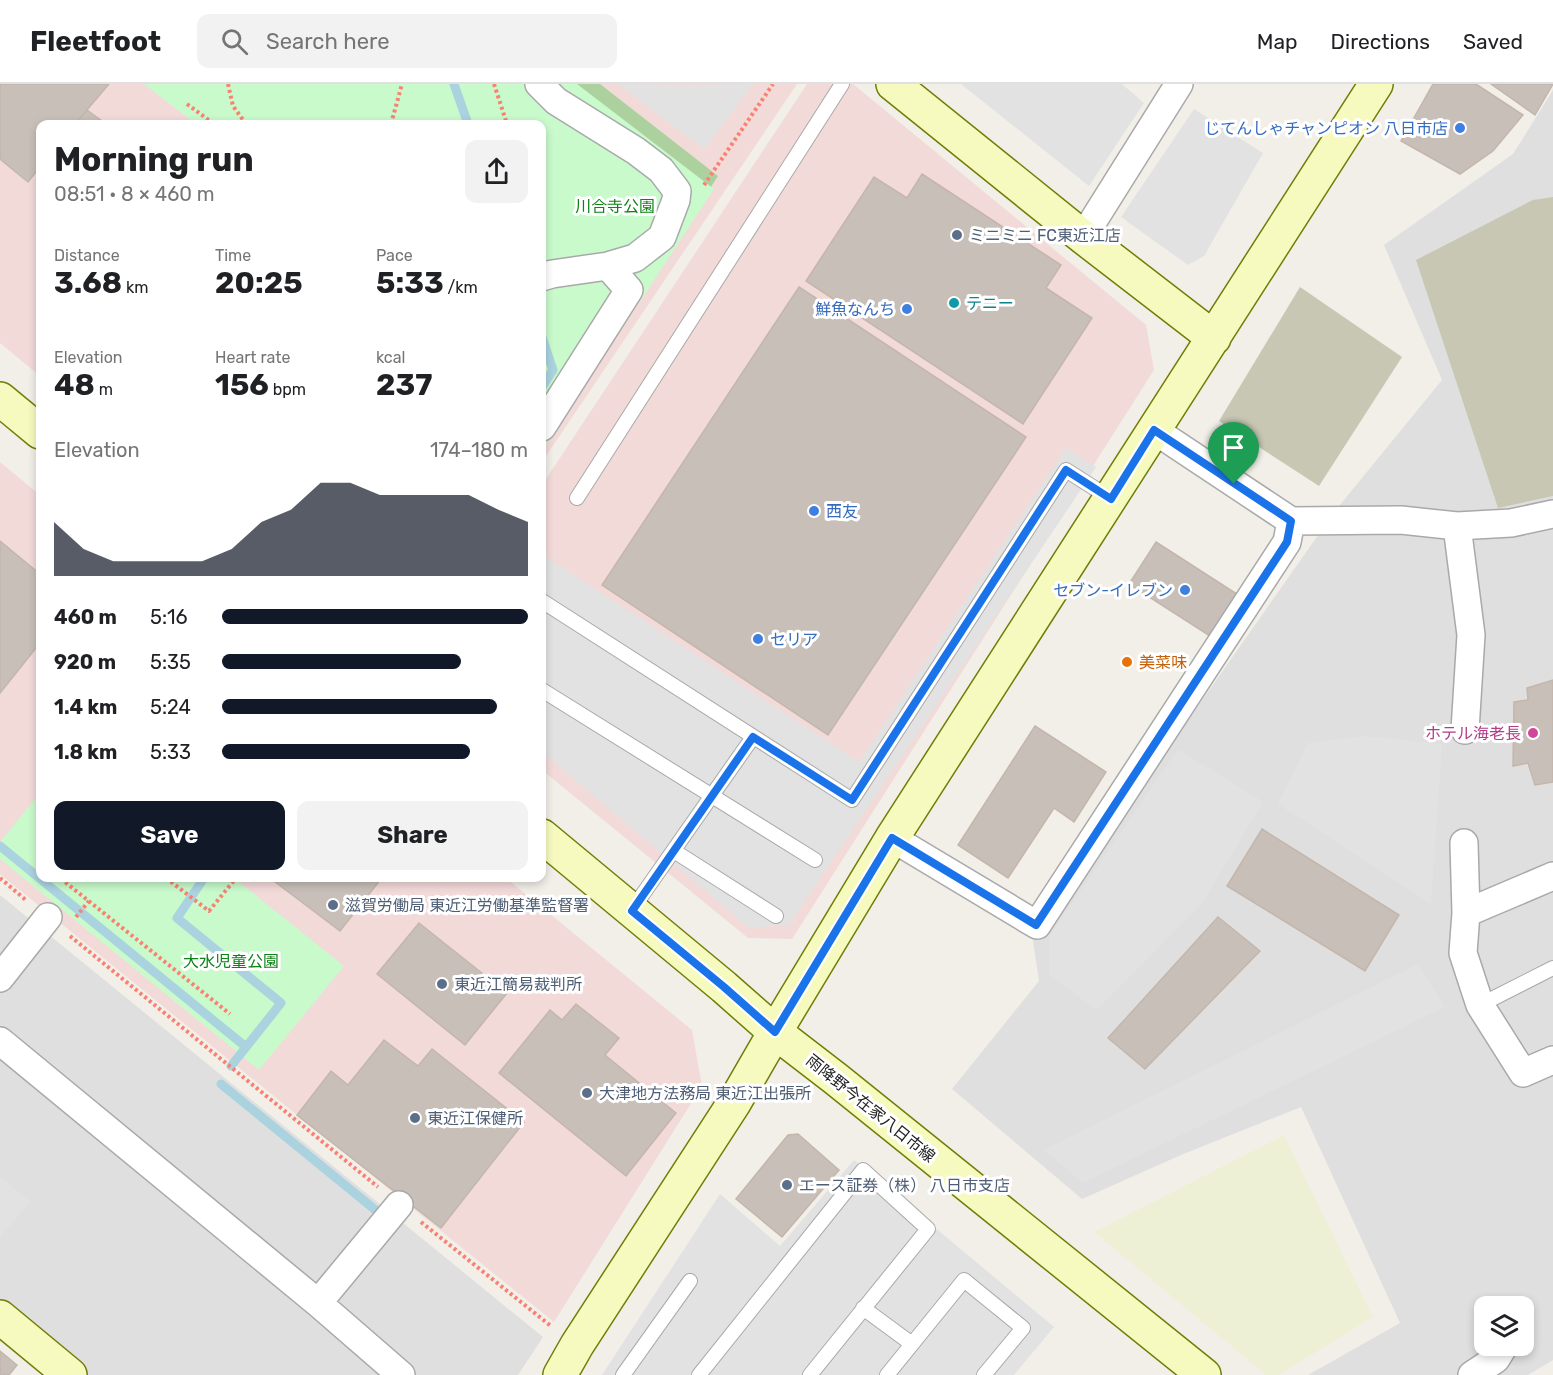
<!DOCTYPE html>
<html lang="en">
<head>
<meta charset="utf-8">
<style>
  :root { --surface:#fff; --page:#f2f2f2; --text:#202124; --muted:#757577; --line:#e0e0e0; --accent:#111827 }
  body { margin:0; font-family:Rubik,"Noto Sans JP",sans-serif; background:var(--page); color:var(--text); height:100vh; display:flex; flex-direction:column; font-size:22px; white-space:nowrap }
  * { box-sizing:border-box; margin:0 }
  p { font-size:20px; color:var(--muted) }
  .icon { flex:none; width:33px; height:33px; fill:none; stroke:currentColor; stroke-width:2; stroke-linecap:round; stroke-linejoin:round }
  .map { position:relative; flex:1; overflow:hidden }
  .panel { position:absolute; left:36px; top:36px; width:510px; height:762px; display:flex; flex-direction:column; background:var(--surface); border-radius:12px; box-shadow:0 3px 9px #0003 }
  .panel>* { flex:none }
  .tools { position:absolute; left:1474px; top:1212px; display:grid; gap:12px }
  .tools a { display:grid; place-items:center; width:60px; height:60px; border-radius:12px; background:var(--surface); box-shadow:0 3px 9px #0003; font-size:30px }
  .pin { position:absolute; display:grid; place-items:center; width:51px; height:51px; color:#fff; margin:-62px -26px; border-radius:50% 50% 50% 0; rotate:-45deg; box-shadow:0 0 6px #0007 }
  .pin .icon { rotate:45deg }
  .round { display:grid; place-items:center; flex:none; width:63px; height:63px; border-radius:12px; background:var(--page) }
  .head { display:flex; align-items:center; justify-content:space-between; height:102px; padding:0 18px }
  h1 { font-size:33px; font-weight:700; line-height:45px }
  .metrics { display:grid; grid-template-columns:repeat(3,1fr); gap:9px; height:102px; padding:6px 18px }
  .metrics div { display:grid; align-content:center }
  .metrics b { font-size:30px; font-weight:700 }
  .metrics small { font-size:16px; font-weight:400 }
  .metrics p { font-size:16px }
  .chart { height:168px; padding:12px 18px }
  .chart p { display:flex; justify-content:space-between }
  .chart svg { width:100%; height:108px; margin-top:6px; fill:var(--accent); opacity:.7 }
  .action { display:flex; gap:12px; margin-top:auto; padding:12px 18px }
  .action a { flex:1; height:69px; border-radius:12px; background:var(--accent); color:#fff; font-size:24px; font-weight:700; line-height:69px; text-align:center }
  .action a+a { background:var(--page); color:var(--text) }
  ul { padding:0 18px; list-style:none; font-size:20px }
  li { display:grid; grid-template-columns:96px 72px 1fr; align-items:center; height:45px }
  li i { height:15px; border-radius:8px; background:var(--accent) }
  header { display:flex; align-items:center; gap:36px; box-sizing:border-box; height:84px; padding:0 30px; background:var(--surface); border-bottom:2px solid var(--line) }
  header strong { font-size:28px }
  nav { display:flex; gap:33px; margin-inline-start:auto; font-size:21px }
  .search { width:420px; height:54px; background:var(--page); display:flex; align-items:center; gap:15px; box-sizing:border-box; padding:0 21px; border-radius:12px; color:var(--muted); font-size:22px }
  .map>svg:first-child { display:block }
  .residential { fill:#e0dfdf; fill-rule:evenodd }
  .commercial { fill:#f2dad9 }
  .construction { fill:#c7c7b4 }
  .farmland { fill:#eef0d5 }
  .forest { fill:#add19e }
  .park { fill:#c8facc }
  .parking { fill:#e2e2e2 }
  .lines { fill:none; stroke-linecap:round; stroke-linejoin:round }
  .stream { stroke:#aad3df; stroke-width:9 }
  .building { fill:#c7bfb8; stroke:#c4b6ab; stroke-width:1.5 }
  .lane-casing { stroke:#a9a9a9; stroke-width:16 }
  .street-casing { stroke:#a9a9a9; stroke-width:30 }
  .secondary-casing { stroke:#707d05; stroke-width:36 }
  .path { stroke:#fa8072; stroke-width:4; stroke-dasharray:3 3; stroke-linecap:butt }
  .lane { stroke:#fff; stroke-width:14 }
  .street { stroke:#fff; stroke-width:27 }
  .secondary { stroke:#f7fabf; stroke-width:33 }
  .route-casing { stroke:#fff; stroke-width:12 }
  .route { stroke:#1a73e8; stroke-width:8 }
  .shop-dot { fill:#3f7fe0; stroke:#fff; stroke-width:2 }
  .service-dot { fill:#5c6f8a; stroke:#fff; stroke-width:2 }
  .culture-dot { fill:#0f9aa8; stroke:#fff; stroke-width:2 }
  .food-dot { fill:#e8710a; stroke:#fff; stroke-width:2 }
  .hotel-dot { fill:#d1479c; stroke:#fff; stroke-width:2 }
  .labels { text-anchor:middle; stroke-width:6; stroke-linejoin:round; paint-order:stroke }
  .shop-label { font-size:16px; fill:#366cbe; stroke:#fff; text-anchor:end }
  .park-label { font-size:16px; fill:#0c8416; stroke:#fff }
  .service-label { font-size:16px; fill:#4e5e75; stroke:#fff; text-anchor:start }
  .culture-label { font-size:16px; fill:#0d838f; stroke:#fff; text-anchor:start }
  .food-label { font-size:16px; fill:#c56008; stroke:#fff; text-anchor:start }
  .hotel-label { font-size:16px; fill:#b23c85; stroke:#fff; text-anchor:end }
  .street-label { font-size:16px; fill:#222; stroke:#fff }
</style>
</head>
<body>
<header>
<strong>Fleetfoot</strong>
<div class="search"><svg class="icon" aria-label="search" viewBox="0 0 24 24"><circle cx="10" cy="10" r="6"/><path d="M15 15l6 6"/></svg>Search here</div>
<nav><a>Map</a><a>Directions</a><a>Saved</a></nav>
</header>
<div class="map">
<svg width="1553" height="1291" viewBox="0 0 1553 1291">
  <rect width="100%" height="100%" fill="#f2efe9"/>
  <path class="residential" d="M1553,6V1276L1528,1291H1308L1400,1239L1301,1023L1181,1071L1082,1115L952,1005L1039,897L1033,857L1335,427L1442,296L1384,161L1513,70ZM1485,1222H1524V1262H1485Z
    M0,811L543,1253L518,1291H84L0,1221Z"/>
  <path class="commercial" d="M0,0H797L542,378V40H40V292L0,259Z
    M807,0H853L1146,241L1154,286L792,855L748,854L542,686V401Z
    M0,378L40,411V794H506L692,946L702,1002L554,1238L297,1031L0,790Z"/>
  <path class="construction" d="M1553,113V412L1498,424L1416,176L1533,116Z
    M1300,203L1402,273L1319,402L1219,337Z"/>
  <path class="farmland" d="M1284,1051L1373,1233L1279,1291H1266L1094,1148Z"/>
  <path class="forest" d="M493,0H600L718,92L688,139Z"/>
  <path class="park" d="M144,0H577L714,105L542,366V40H196Z
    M40,709V794H234L344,882L259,986L0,775V758Z"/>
  <path class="parking" d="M618,0L682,1L753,0L704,65Z
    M961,0H1122L1144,19L1089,102Z
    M1194,25L1263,69L1204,172L1188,181L1121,133Z
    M1066,364L1096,383L789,841L749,844L542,668V470L859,678Z
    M1364,652L1442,660L1431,820L1278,720L1308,659Z
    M1178,665L1263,718L1202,819L1097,926L1049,891V853Z
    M1418,880L1445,923L1083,1099L1044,1066Z
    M854,1076L1054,1243L1014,1291H602L720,1110L780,1162Z
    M0,1093L30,1118L0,1154Z"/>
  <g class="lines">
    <path class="stream" d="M454,0L468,40
      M542,253L553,286L542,303
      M0,762L246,963
      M204,794L177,834L281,919L231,982
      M221,1000L384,1133"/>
  </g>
  <path class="building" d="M0,0H109L75,40H40V83L28,98L0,75Z
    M1433,0H1476L1523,31L1493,67L1460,90L1401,57Z
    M1491,0H1553L1535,31Z
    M87,26L106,40H75Z
    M922,90L1061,181L1046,204L1092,234L1023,340L806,197L874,93L907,114Z
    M799,203L1026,353L828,651L602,501Z
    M0,457L40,490V559L0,609Z
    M1156,458L1240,512L1213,554L1129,500Z
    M1553,596V698L1535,701L1528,679L1513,682L1514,618L1528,616L1527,604Z
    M1035,642L1106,688L1074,738L1054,724L1008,794L958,761Z
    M1262,745L1399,831L1365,887L1227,802Z
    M270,794H379L381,795L340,847Z
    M1218,833L1260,867L1145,985L1108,954Z
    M419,839L507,909L465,961L377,890Z
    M576,920L619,954L605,971L676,1029L626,1092L499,989L550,926L562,936Z
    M384,956L418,982L432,965L524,1038L441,1144L297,1031L331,987L348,1001Z
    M798,1050L839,1086L782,1153L736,1115L788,1051Z
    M0,1267L17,1281L9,1291H0Z"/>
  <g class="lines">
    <defs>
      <path id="lane" d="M577,414L842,0
        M542,517L852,716L1066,386L1110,414
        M542,606L815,776
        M674,767L776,832
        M631,827L753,653
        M1480,921L1553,884
        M863,1224L912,1260
        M623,1291L690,1197
        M699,1291L863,1086L928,1145L810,1291
        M887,1291L964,1196L1023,1244L984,1291"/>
      <path id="street" d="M539,0L556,17L636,67L661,86L677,107L676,116L662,153L635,174L608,182L629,206L542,343
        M1083,153L1179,0
        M542,193L552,190L608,182
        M1154,346L1291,437L1401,436L1457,442L1511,439L1553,430
        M1457,442L1471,551L1465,646
        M892,754L1037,841L1287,458L1291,437
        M1464,759L1466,829L1463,869L1480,921L1523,989L1553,976
        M1466,829L1553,792
        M0,894L48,833
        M0,957L318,1219L401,1291
        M318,1219L399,1121
        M1472,1291L1496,1275L1504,1262"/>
      <path id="secondary" d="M893,0L1083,153L1214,254
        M0,315L40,348
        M542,752L724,903L775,948L836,995L1204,1291
        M0,1233L70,1291
        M560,1291L577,1261L734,1019L775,948L892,754L1376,0"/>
    </defs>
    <use href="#lane" class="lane-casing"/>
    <use href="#street" class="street-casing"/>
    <use href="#secondary" class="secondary-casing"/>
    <path class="path" d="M228,0L233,22L246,40
      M494,0L507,40
      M187,20L214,40
      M391,40L402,0
      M704,101L773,0
      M0,794L27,817
      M69,794L65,798L230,930
      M166,794L209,827L236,794
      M76,833L89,817
      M70,852L378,1103
      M421,1138L551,1242"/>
    <use href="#lane" class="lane"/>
    <use href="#street" class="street"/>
    <use href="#secondary" class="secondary"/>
  </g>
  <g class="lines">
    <defs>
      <path id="route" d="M1154,346L1291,437L1287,458L1036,841L892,754L775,948L724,903L632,827L753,653L852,716L1066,386L1111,415Z"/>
    </defs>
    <use href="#route" class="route-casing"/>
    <use href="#route" class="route"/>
  </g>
  <g class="shop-dot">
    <circle cx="1460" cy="44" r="6"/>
    <circle cx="907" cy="225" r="6"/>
    <circle cx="814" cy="427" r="6"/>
    <circle cx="1185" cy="506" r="6"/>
    <circle cx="758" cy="555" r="6"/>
  </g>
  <g class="service-dot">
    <circle cx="957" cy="151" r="6"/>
    <circle cx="333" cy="821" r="6"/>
    <circle cx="442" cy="900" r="6"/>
    <circle cx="587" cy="1009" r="6"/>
    <circle cx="415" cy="1034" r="6"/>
    <circle cx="787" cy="1101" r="6"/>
  </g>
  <circle class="culture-dot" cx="954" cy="219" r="6"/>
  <circle class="food-dot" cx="1127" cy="578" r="6"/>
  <circle class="hotel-dot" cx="1533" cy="649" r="6"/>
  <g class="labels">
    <g class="shop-label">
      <text x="1448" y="50">じてんしゃチャンピオン 八日市店</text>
      <text x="895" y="231">鮮魚なんち</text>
      <text x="826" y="433" text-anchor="start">西友</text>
      <text x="1173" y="512">セブン-イレブン</text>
      <text x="770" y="561" text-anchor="start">セリア</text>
    </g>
    <g class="park-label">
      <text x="615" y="128">川合寺公園</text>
      <text x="231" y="883">大水児童公園</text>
    </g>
    <g class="service-label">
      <text x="969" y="157">ミニミニ FC東近江店</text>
      <text x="345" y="827">滋賀労働局 東近江労働基準監督署</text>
      <text x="454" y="906">東近江簡易裁判所</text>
      <text x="599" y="1015">大津地方法務局 東近江出張所</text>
      <text x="427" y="1040">東近江保健所</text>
      <text x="799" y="1107">エース証券（株） 八日市支店</text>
    </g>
    <g class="culture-label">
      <text x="966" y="225">テニー</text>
    </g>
    <g class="food-label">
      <text x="1139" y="584">美菜味</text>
    </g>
    <g class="hotel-label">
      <text x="1521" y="655">ホテル海老長</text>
    </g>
    <g class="street-label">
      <text transform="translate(871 1024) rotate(39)" y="6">雨降野今在家八日市線</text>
    </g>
  </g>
</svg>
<div class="tools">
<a><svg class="icon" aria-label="layers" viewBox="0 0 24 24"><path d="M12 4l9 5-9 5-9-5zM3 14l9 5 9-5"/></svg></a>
</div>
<div class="pin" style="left:1234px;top:400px;background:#1e9e55"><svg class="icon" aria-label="arrive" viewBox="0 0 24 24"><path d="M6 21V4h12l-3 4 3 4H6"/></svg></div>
<section class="panel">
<div class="head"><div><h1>Morning run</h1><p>08:51 · 8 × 460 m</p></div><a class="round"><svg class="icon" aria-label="share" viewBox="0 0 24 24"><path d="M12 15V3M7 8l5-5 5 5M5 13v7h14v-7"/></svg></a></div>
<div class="metrics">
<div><p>Distance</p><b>3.68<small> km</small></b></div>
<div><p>Time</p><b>20:25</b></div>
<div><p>Pace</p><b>5:33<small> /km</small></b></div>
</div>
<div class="metrics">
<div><p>Elevation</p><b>48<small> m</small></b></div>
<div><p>Heart rate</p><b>156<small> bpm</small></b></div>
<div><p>kcal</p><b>237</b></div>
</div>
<div class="chart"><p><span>Elevation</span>174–180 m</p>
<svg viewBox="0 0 160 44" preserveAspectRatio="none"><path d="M0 44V22L10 33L20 38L30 38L40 38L50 38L60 33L70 22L80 17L90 6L100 6L110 11L120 11L130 11L140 11L150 17L160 22V44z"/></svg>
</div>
<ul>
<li><b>460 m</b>5:16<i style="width:100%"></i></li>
<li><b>920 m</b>5:35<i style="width:78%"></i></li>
<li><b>1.4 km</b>5:24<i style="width:90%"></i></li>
<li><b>1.8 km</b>5:33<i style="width:81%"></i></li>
</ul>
<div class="action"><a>Save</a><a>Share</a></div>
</section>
</div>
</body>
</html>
